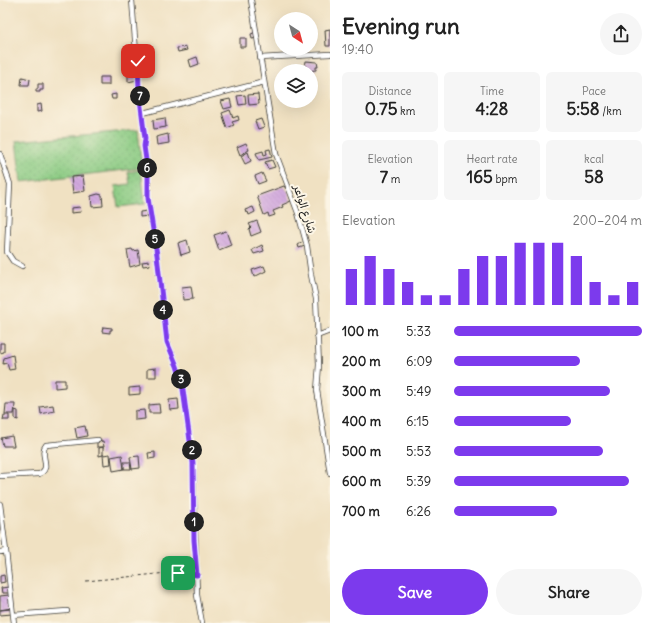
<!DOCTYPE html>
<html lang="en">
<head>
<meta charset="utf-8">
<style>
  :root { --surface:#fff; --page:#f6f6f6; --text:#222; --muted:#767676; --accent:#7c3aed }
  body { margin:0; font-family:Delius,"Playpen Sans Arabic",sans-serif; background:var(--page); color:var(--text); height:100vh; display:flex; flex-direction:column; font-size:15px; white-space:nowrap }
  * { box-sizing:border-box; margin:0 }
  p { font-size:13px; color:var(--muted) }
  .icon { flex:none; width:22px; height:22px; fill:none; stroke:currentColor; stroke-width:2; stroke-linecap:round; stroke-linejoin:round }
  .map { position:relative; flex:1; overflow:hidden }
  .sheet { display:flex; flex-direction:column; background:var(--surface); width:324px }
  .sheet>* { flex:none }
  .needle { width:26px; rotate:144deg }
  .buttons { position:absolute; left:274px; top:12px; display:grid; gap:8px }
  .buttons a { display:grid; place-items:center; width:44px; height:44px; border-radius:50%; background:var(--surface); box-shadow:0 4px 16px #0002; font-size:20px }
  .pin { position:absolute; display:grid; place-items:center; width:34px; height:34px; color:#fff; margin:-17px; border-radius:8px; box-shadow:0 2px 6px #0006 }
  .km { position:absolute; width:20px; height:20px; margin:-10px; border-radius:50%; background:#222; color:#fff; font-size:11px; line-height:20px; text-align:center }
  .round { display:grid; place-items:center; flex:none; width:42px; height:42px; border-radius:21px; background:var(--page) }
  .overview { display:flex; align-items:center; justify-content:space-between; height:68px; padding:0 12px }
  h1 { font-size:22px; font-weight:800; line-height:30px }
  .stats { display:grid; grid-template-columns:repeat(3,1fr); gap:6px; height:68px; padding:4px 12px }
  .stats div { display:grid; align-content:center; border-radius:6px; background:var(--page); text-align:center }
  .stats b { font-size:17px; font-weight:800 }
  .stats small { font-size:11px; font-weight:400 }
  .stats p { font-size:11px }
  .chart { height:112px; padding:8px 12px }
  .chart p { display:flex; justify-content:space-between }
  .chart svg { width:100%; height:72px; margin-top:4px; stroke:var(--accent); stroke-width:6 }
  .action { display:flex; gap:8px; margin-top:auto; padding:8px 12px }
  .action a { flex:1; height:46px; border-radius:24px; background:var(--accent); color:#fff; font-size:16px; font-weight:800; line-height:46px; text-align:center }
  .action a+a { background:var(--page); color:var(--text) }
  ul { padding:0 12px; list-style:none; font-size:13px }
  li { display:grid; grid-template-columns:64px 48px 1fr; align-items:center; height:30px }
  li i { height:10px; border-radius:5px; background:var(--accent) }
  main { display:flex; flex:1; min-height:0 }
  .map>svg:first-child { display:block }
  .grass { fill:url(#grass-dots); stroke:#547450 }
  .building { fill:url(#building-back-hatch) }
  .lines { fill:none; stroke-linecap:round; stroke-linejoin:round }
  .street-casing { stroke:#3c3a35; stroke-width:6 }
  .path { stroke:#3c3a35; stroke-width:1; stroke-dasharray:3 3; stroke-linecap:butt }
  .street { stroke:#fff; stroke-width:4.5 }
  .route-casing { stroke:#fff; stroke-width:8 }
  .route { stroke:#7c3aed; stroke-width:5 }
  .labels { text-anchor:middle; stroke-width:4; stroke-linejoin:round; paint-order:stroke }
  .street-label { font-size:11px; fill:#1c1c1c; stroke:#fcf5e5 }
</style>
</head>
<body>
<main>
<div class="map">
<svg width="330" height="623" viewBox="0 0 330 623">
  <defs>
    <pattern id="grass-dots" width="8" height="8" patternUnits="userSpaceOnUse"><rect width="8" height="8" fill="#8bcb83"/><path d="M2 2h.1M6 6h.1" fill="none" stroke="#77ae71" stroke-width="1.8" stroke-linecap="round"/></pattern>
    <pattern id="building-back-hatch" width="6" height="6" patternUnits="userSpaceOnUse"><rect width="6" height="6" fill="#d2a8df"/><path d="M-1 5l2 2M0 0l6 6M5-1l2 2" fill="none" stroke="#b490bf"/></pattern>
  </defs>
  <rect width="100%" height="100%" fill="#fcf5e5"/>
  <filter id="ink" filterUnits="userSpaceOnUse"><feTurbulence type="fractalNoise" baseFrequency=".025" numOctaves="2"/><feDisplacementMap in="SourceGraphic" scale="8" xChannelSelector="R" yChannelSelector="G"/><feConvolveMatrix kernelMatrix="1 2 1 2 8 2 1 2 1" color-interpolation-filters="sRGB"/></filter>
  <filter id="wash" filterUnits="userSpaceOnUse"><feTurbulence type="fractalNoise" baseFrequency=".012" numOctaves="4" result="noise"/><feDisplacementMap in="SourceGraphic" scale="16" xChannelSelector="R" yChannelSelector="G"/><feGaussianBlur stdDeviation="0.9" result="paint"/><feColorMatrix in="noise" values="0 0 0 0 0 0 0 0 0 0 0 0 0 0 0 0 0 1.4 0 .05"/><feComposite in="paint" operator="in"/></filter>
  <g filter="url(#wash)">
    <rect width="100%" height="100%" fill="#f0e1c2"/>
    <path class="grass" d="M138,130L142,168L21,182L16,141Z
      M141,170L145,204L118,207L115,186L130,184L128,172Z"/>
    <g id="blocks">
      <path class="building" d="M330,29V46H326L325,30Z
        M256,32L257,38L252,39L251,34Z
        M240,38H246V47H240Z
        M182,47V48L186,47L187,50L178,52L177,48Z
        M197,57L199,64L191,67L189,60Z
        M306,61L317,62L318,67H316V70L307,71V67H305Z
        M128,73H136L137,80L128,82Z
        M22,77L30,79L29,85H21Z
        M100,77H109V85H100Z
        M38,84H43V90H40V92H36V89H38Z
        M116,94V99H112L111,95Z
        M258,94L259,104L249,105L248,95Z
        M245,95L246,104L239,105L237,96Z
        M230,99L232,107L224,109L221,101Z
        M41,104L42,111L37,112V105Z
        M230,110L233,118L238,116L239,120L232,122L234,125L227,128L222,113Z
        M165,118L166,127L154,129L153,120Z
        M261,119L264,127L258,129L255,121Z
        M168,134L169,143L157,145L156,137Z
        M246,143L249,150L240,155L237,147Z
        M270,149L272,157L259,160L256,153L263,151L264,155L267,154L266,150Z
        M248,152L251,161L245,164L241,156Z
        M272,160L275,167L268,169L265,162Z
        M262,173L266,181L258,184L255,176Z
        M83,176L85,191L73,193L71,177Z
        M284,186L289,193L291,201L282,205L283,207L273,211L275,215L269,217L268,213L264,215L257,196Z
        M98,194L102,195L103,206L92,207L91,196Z
        M80,207L81,212L71,213V208Z
        M253,207L255,212L249,215L248,212L246,213L245,210Z
        M147,211L148,216L140,217V212Z
        M257,221L261,232L251,236L249,229L251,227L249,224Z
        M226,231L231,245L219,250L214,235Z
        M187,240L190,252L181,255L178,243Z
        M303,242L305,246L299,248L298,245Z
        M262,245L264,251L254,254L252,250Z
        M132,249L133,251L138,250L140,264L130,267L127,250Z
        M149,261L150,265L143,266L142,262Z
        M264,266L266,271L254,277L252,270Z
        M191,286L193,299L183,300L182,287Z
        M103,327L112,328V330H110V333L102,332Z
        M0,343H4V352L0,353Z
        M13,355L15,369L9,370L7,363L3,364L4,358Z
        M156,368V377H147V369Z
        M55,380H65V387L55,388Z
        M140,387V394L129,395V388Z
        M178,399L179,409L170,410L169,400Z
        M6,404H15L14,414H5Z
        M159,404L160,413H149V405Z
        M53,405L54,411L41,414L40,407Z
        M15,410L18,411V420L15,419Z
        M144,410L145,419L135,420V411Z
        M4,415H9V420H3Z
        M85,426L87,436L77,438L75,428Z
        M12,436L14,446H3L1,438Z
        M103,441L104,447H97V442Z
        M103,447V455L99,456V448Z
        M155,452V458L149,459L148,453Z
        M110,454L111,464L104,465L103,455Z
        M122,455L124,469L113,471L111,457Z
        M139,456L140,468L132,469L130,457Z
        M124,462H130L131,469H124Z
        M4,575L5,582L0,583V576Z
        M9,587V593H2L1,588Z
        M9,595L11,608L0,610V596Z
        M11,609L12,614L0,615V610Z"/>
    </g>
  </g>
  <g filter="url(#ink)">
    <use href="#blocks" fill-opacity="0" stroke="#3c3a35" stroke-width="1"/>
    <g class="lines">
      <defs>
        <path id="street" d="M132,0L139,91L145,139L144,146L148,174V198L157,255L167,342L177,366L182,382L193,463L197,595L202,623
          M251,0L276,154L298,213L307,246L311,275L316,299L319,365L317,390L330,473
          M260,58L330,54
          M143,113L264,82
          M0,154L10,184L7,252L13,261L22,266
          M317,336L330,331
          M0,476L39,474C53,468 38,454 46,445L98,440
          M0,504L6,551
          M0,552L6,551L13,615
          M14,623L13,615L67,611"/>
      </defs>
      <use href="#street" class="street-casing"/>
      <path class="path" d="M86,581L167,573H178L192,574"/>
      <use href="#street" class="street"/>
    </g>
  </g>
  <g class="lines" filter="url(#ink)">
    <defs>
      <path id="route" d="M138,61L139,91L145,139L144,146L148,174V198L157,255L167,342L177,366L182,382L193,463L194,540L197,575L178,573"/>
    </defs>
    <use href="#route" class="route-casing"/>
    <use href="#route" class="route"/>
  </g>
  <g class="labels">
    <g class="street-label">
      <text transform="translate(305 209) rotate(72)" y="4">شارع الواعر</text>
    </g>
  </g>
</svg>
<div class="buttons">
<a><svg class="needle" viewBox="-14 -14 28 28"><path d="M0-13l5 13h-10z" fill="#e53935"/><path d="M0 13l5-13h-10z" fill="#767676"/></svg></a>
<a><svg class="icon" aria-label="layers" viewBox="0 0 24 24"><path d="M12 4l9 5-9 5-9-5zM3 14l9 5 9-5"/></svg></a>
</div>
<div class="pin" style="left:178px;top:573px;background:#1e9e55"><svg class="icon" aria-label="arrive" viewBox="0 0 24 24"><path d="M6 21V4h12l-3 4 3 4H6"/></svg></div>
<div class="pin" style="left:138px;top:61px;background:#d93025"><svg class="icon" aria-label="check" viewBox="0 0 24 24"><path d="M5 12l5 5 9-10"/></svg></div>
<b class="km" style="left:194px;top:522px">1</b>
<b class="km" style="left:192px;top:450px">2</b>
<b class="km" style="left:181px;top:379px">3</b>
<b class="km" style="left:163px;top:310px">4</b>
<b class="km" style="left:155px;top:239px">5</b>
<b class="km" style="left:147px;top:168px">6</b>
<b class="km" style="left:140px;top:96px">7</b>
</div>
<section class="sheet">
<div class="overview"><div><h1>Evening run</h1><p>19:40</p></div><a class="round"><svg class="icon" aria-label="share" viewBox="0 0 24 24"><path d="M12 15V3M7 8l5-5 5 5M5 13v7h14v-7"/></svg></a></div>
<div class="stats">
<div><p>Distance</p><b>0.75<small> km</small></b></div>
<div><p>Time</p><b>4:28</b></div>
<div><p>Pace</p><b>5:58<small> /km</small></b></div>
</div>
<div class="stats">
<div><p>Elevation</p><b>7<small> m</small></b></div>
<div><p>Heart rate</p><b>165<small> bpm</small></b></div>
<div><p>kcal</p><b>58</b></div>
</div>
<div class="chart"><p><span>Elevation</span>200–204 m</p>
<svg viewBox="0 0 160 44" preserveAspectRatio="none"><path d="M5 44V22M15 44V14M25 44V22M35 44V30M45 44V38M55 44V38M65 44V22M75 44V14M85 44V14M95 44V6M105 44V6M115 44V6M125 44V14M135 44V30M145 44V38M155 44V30"/></svg>
</div>
<ul>
<li><b>100 m</b>5:33<i style="width:100%"></i></li>
<li><b>200 m</b>6:09<i style="width:67%"></i></li>
<li><b>300 m</b>5:49<i style="width:83%"></i></li>
<li><b>400 m</b>6:15<i style="width:62%"></i></li>
<li><b>500 m</b>5:53<i style="width:79%"></i></li>
<li><b>600 m</b>5:39<i style="width:93%"></i></li>
<li><b>700 m</b>6:26<i style="width:55%"></i></li>
</ul>
<div class="action"><a>Save</a><a>Share</a></div>
</section>
</main>
</body>
</html>
